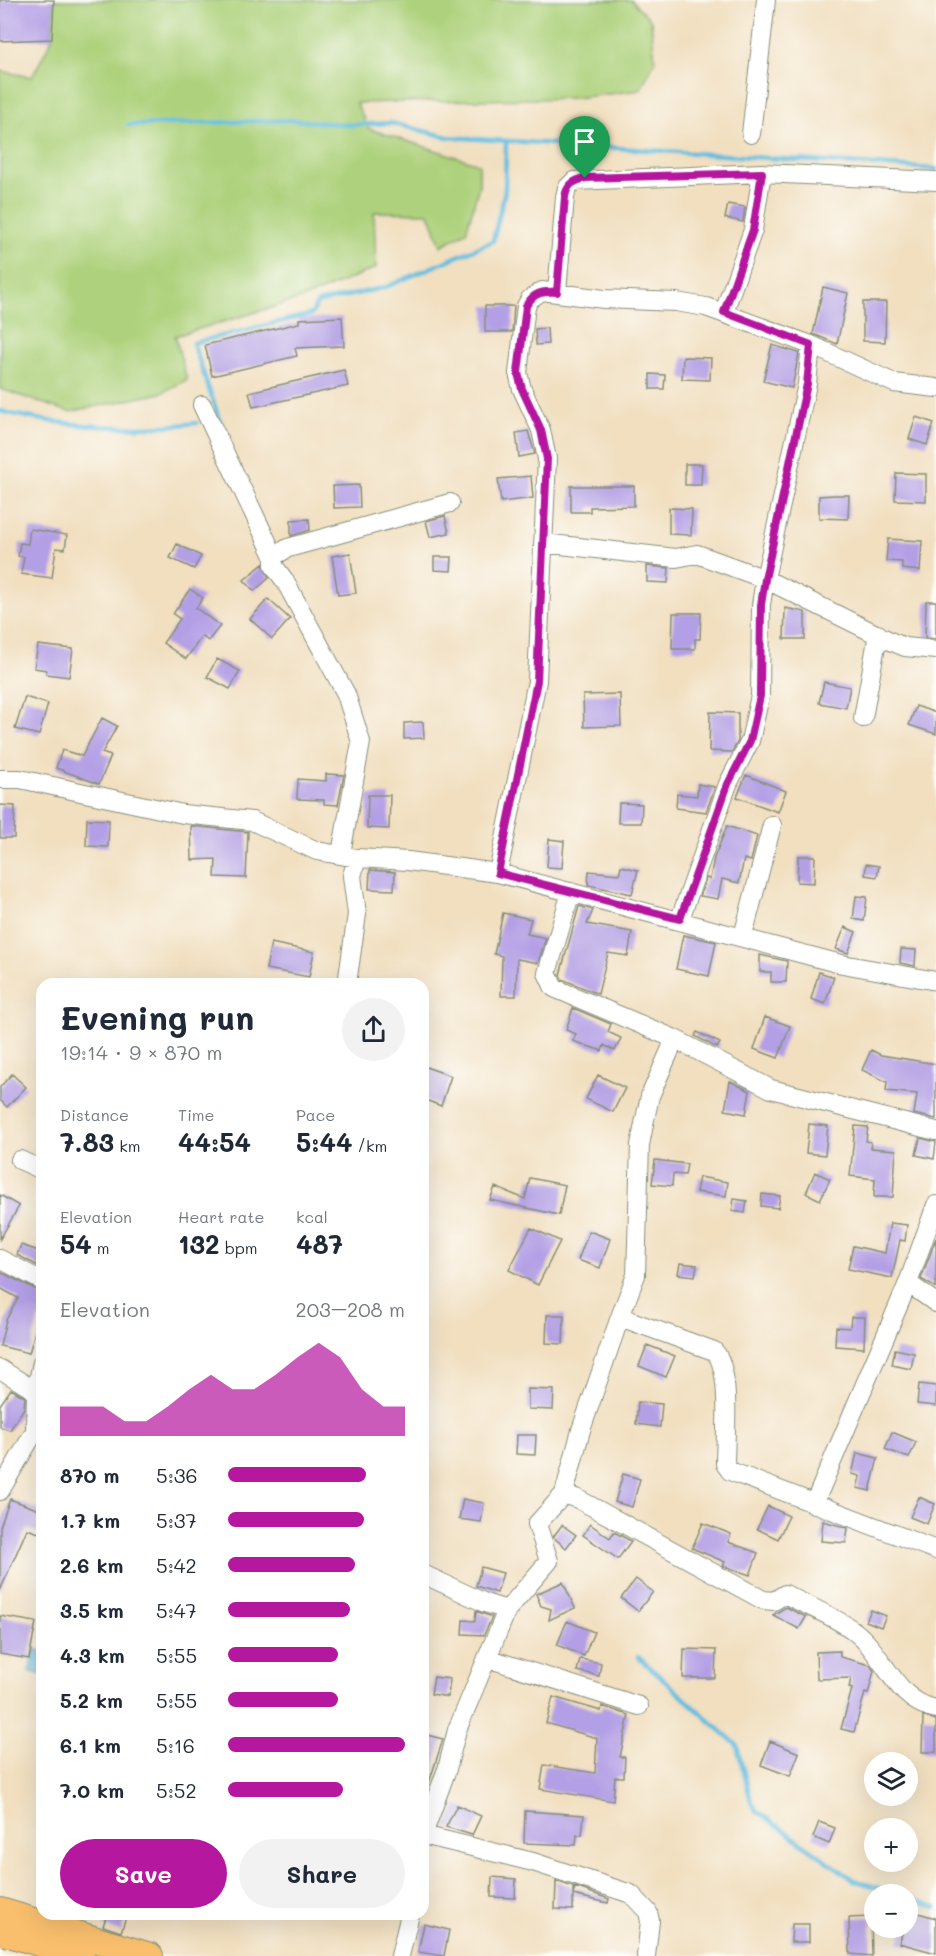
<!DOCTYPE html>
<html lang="en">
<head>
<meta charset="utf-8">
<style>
  :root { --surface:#fff; --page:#f2f2f3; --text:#1f2937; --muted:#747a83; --accent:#b5179e }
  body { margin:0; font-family:Mali,sans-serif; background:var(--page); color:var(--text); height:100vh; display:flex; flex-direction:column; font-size:22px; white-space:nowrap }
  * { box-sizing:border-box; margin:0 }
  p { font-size:20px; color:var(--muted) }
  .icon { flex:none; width:33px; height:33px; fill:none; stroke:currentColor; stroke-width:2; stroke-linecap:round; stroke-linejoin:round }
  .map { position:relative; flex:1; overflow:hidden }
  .drawer { position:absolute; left:36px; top:978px; width:393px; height:942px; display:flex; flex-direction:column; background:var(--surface); border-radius:18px; box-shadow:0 6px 24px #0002 }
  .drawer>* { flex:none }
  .buttons { position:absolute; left:864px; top:1752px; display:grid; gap:12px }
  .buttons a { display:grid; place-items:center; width:54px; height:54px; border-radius:50%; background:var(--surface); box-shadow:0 6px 24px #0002; font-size:30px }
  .pin { position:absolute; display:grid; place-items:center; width:51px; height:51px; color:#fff; margin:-62px -26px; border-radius:50% 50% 50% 0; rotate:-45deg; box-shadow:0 0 6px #0007 }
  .pin .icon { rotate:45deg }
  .round { display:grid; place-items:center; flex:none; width:63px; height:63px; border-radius:32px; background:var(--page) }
  .headline { display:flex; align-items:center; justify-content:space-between; height:102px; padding:0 24px }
  h1 { font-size:33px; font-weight:800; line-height:45px }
  .metrics { display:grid; grid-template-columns:repeat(3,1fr); gap:9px; height:102px; padding:6px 24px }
  .metrics div { display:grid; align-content:center }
  .metrics b { font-size:26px; font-weight:800 }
  .metrics small { font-size:16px; font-weight:400 }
  .metrics p { font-size:16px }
  .chart { height:168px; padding:12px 24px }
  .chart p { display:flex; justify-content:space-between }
  .chart svg { width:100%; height:108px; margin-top:6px; fill:var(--accent); opacity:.7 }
  .button { display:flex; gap:12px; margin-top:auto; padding:12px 24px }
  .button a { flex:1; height:69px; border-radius:36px; background:var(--accent); color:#fff; font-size:24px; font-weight:800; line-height:69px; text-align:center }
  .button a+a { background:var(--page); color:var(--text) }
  ul { padding:0 24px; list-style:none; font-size:20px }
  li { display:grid; grid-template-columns:96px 72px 1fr; align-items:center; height:45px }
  li i { height:15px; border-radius:8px; background:var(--accent) }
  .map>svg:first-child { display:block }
  .green { fill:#add17b; stroke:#668758; stroke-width:1.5 }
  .water { fill:#60bcde; stroke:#407c89; stroke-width:1.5 }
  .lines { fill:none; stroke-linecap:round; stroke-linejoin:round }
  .stream { stroke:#60bcde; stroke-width:4.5 }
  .building { fill:#b39fe5 }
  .minor-casing { stroke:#888e7a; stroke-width:20 }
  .highway-casing { stroke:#888e7a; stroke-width:28 }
  .minor { stroke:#fff; stroke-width:18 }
  .highway { stroke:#f9bf6d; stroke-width:26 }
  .route-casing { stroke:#fff; stroke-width:12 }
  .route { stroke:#b5179e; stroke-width:8 }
</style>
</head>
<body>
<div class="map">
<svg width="936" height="1956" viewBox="0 0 936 1956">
  <rect width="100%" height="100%" fill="#fdfcf7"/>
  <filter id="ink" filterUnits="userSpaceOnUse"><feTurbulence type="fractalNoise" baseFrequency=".0167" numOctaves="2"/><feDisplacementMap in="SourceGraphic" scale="12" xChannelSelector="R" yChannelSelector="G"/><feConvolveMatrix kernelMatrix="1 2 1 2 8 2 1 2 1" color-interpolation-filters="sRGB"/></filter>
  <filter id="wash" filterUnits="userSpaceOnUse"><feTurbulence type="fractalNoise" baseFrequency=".008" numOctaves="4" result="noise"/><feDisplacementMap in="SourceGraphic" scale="24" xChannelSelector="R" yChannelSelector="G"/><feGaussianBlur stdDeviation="1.35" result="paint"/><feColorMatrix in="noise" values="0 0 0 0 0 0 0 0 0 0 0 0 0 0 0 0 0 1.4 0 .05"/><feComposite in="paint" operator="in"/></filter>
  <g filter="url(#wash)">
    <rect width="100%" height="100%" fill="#f1dfc0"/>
    <path class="green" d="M54,0H631L651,20L655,61L640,90L576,98L356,103L369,129L479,164V186L466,232L441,246L429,213L374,212L376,268L304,298L175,336L187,380L161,393L69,412L0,389V71L32,77L52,39Z"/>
    <path class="water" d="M35,1649L42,1651V1675L29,1671Z"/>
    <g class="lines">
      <path class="stream" d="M128,125L294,120L350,125L391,123L448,137L936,169
        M0,411C64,427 132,431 197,423
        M220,421L193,343L312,314L317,303L386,287L493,241L505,190L506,142
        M638,1657L737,1745L751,1801L757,1811L854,1880L898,1894
        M908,1898L936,1907"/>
    </g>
    <g id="blocks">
      <path class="building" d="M0,0H54L52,39L0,41Z
        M728,204L745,207L743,222L725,218Z
        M823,287L848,293L837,344L813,334Z
        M863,302H886L885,342L863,341Z
        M485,306H514L512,332H485Z
        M342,317L344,346L295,348L297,356L212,376L205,345L299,323V319Z
        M547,328L548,344L536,345L535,329Z
        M772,345L799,353L792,388L763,381Z
        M683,357L711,358L710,380L682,379Z
        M344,370L348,386L253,407L249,392Z
        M650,374L665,375L664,389H650Z
        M916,417L934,423L927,445L909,439Z
        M528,431L535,454L519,457L516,433Z
        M685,464H702L701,485H685Z
        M896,473L926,474V501L895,500Z
        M531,476L533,498L501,502L498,479Z
        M359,485L360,507L334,508L333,486Z
        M571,486H634V506L590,507V512H571Z
        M834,495H849L848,519L819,518V496Z
        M669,508L692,509L691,535L669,534Z
        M445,516L449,533L430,537L426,521Z
        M309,519L310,530L291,536V520Z
        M30,529L67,535L65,549L56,548L52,578L21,574L24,557L18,556L20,543L28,544Z
        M888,539L922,541L920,571L902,569V562L886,561Z
        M177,544L201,556L194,569L170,558Z
        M350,553L356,593L338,595L332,556Z
        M434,557H452L451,571L434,570Z
        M263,564L269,578L254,591L244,580Z
        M647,566L669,568L668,583L647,582Z
        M190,589L203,598L196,608L220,626L208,641L202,636L186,659L163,643L180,619L173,614Z
        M268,599L290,619L272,639L250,619Z
        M926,601H936V639L925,638Z
        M785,608L805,612V639H784Z
        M673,613H701L700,639H695V649H672Z
        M38,645L73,649L69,677L46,674V670L34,668Z
        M217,659L240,671L230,689L207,677Z
        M824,682L850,687L846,708L819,703Z
        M620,694L621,726L584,727L583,695Z
        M25,697L48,704L39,735L15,729Z
        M916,706L936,713V734L909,725Z
        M710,712L738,713V741L732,752L709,751Z
        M102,718L117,726L102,753L111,756L99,784L56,768L62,750L82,756Z
        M423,722L424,738L404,739V723Z
        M326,774L344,775L338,805L324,804V800L297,799L298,779L326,781Z
        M746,775L786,791L778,812L737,797Z
        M698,784L715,787L706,812L676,808L677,794L697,796Z
        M368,795H390L389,829L367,828Z
        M619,803L642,804L641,823H618Z
        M0,805L15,806L14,838H0Z
        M87,819L109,820L108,847L86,846Z
        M191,826L248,832L246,878L215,877L216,859L192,860Z
        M727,826L757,836L751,861L744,859L739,883L722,879L718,899L700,896L706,878L710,879L714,858Z
        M549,839L564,841L562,868L547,867Z
        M798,856H815L814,883L797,882Z
        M866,864L879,866L877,877L865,875Z
        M621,866L638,870L632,894L588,885L589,871L619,874Z
        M370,870L395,872L394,890L369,889Z
        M856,896L867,897L864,921L853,919Z
        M579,906L593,910L587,924L632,932L628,956L608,953L598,994L562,979L560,975Z
        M503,913L531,919L527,934L546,938L538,963L517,959L516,996H501L502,956L494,954Z
        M845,927L856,932L848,953L836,949Z
        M683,935L716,942L709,976L676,969Z
        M271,943L314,952L309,977L266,969Z
        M901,949L916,950L915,966L900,963Z
        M760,955L787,961L786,982H771V972H760Z
        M819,972L834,977L825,1004L811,999Z
        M573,1008L611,1024L608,1032L621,1038L615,1051L604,1045L602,1051L573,1041L576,1034L566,1030Z
        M765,1017L790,1026L778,1058L754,1049Z
        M697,1032L720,1043L717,1048L695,1036Z
        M871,1050L881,1055L936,1064V1119L914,1114L917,1094L886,1091L887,1082L862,1070Z
        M426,1067L451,1076L441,1106L423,1099V1075Z
        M12,1074L26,1087L7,1107L0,1100V1087Z
        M598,1075L625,1088L613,1112L586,1099Z
        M730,1081L750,1091L746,1114L725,1110Z
        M809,1124L828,1126L825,1155L806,1153Z
        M855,1126L868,1127L866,1141L871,1142L870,1148L896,1150L893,1197H874L875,1179L850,1176Z
        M920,1138L936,1142L934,1159L916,1155Z
        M655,1160L687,1164L685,1175L673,1174L672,1186L652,1184Z
        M815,1172L830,1179L820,1200L806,1193Z
        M699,1177L728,1182L726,1196L696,1192Z
        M530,1178L565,1185L559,1215L490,1200L495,1187L525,1199Z
        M762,1194L780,1196L778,1208L761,1206Z
        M0,1195L19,1206L0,1239Z
        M734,1199L747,1201L745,1213L732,1211Z
        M890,1223L907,1225L905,1241L900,1240L892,1278L848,1269L853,1246L885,1253Z
        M531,1228L560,1241L538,1285L509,1270Z
        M589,1231L610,1239L600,1268L578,1260Z
        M936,1238V1288L921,1279Z
        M21,1245L42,1252V1268L17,1255Z
        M680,1263L697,1265L695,1276L678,1274Z
        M0,1272L42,1292V1319L39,1318L29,1353L0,1346L6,1320L18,1298L0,1288Z
        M547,1315H564L563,1344L546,1343Z
        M851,1317H865L864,1348L835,1346L836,1327L850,1328Z
        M647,1345L675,1356L666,1377L639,1366Z
        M895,1349L914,1353L911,1369L892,1365Z
        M919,1384L936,1386V1406L917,1404Z
        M11,1389L25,1397L24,1408L10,1430L0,1427V1405Z
        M528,1389L554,1390L553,1410L528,1409Z
        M638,1402L662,1404L660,1427L636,1424Z
        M892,1432L916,1442L909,1458L885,1449Z
        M517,1435H536L535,1455L516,1454Z
        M857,1453L878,1458L870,1491L857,1488L860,1476L852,1474Z
        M623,1474L640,1479L632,1507L615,1502Z
        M919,1497L935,1504L927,1524L910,1517Z
        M10,1499L42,1511V1534L27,1529L0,1591V1527Z
        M463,1499L484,1503L481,1522L459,1519Z
        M768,1506L789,1516L778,1539L757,1529Z
        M823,1521L848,1528L846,1543L821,1541Z
        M703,1523L731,1534L728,1542L758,1553L750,1575L727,1567L723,1566L725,1562L692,1548Z
        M590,1524L610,1538L614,1532L631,1541L618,1559L583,1535Z
        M562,1525L576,1535L566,1548L553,1537Z
        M481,1567L503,1573L497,1593L476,1586Z
        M636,1579L653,1592L638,1611L621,1598Z
        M563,1582L575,1608L549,1620L551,1609L541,1606L536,1594Z
        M786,1607L806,1617L799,1629L773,1615Z
        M871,1610L886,1616L881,1627L866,1621Z
        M476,1611L492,1617L484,1635L462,1634L463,1620L475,1621Z
        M0,1616L36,1622L29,1659L0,1654Z
        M567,1621L594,1632L584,1656L557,1645Z
        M684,1649L716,1650L715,1678H683Z
        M840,1651V1657L870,1665L874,1671L868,1694L865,1693L854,1732L841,1729L852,1689L849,1688L851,1678L817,1679L816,1652Z
        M580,1659L601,1663L599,1676L577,1671Z
        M434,1677L450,1679L448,1697L431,1694Z
        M553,1697L601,1711L602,1706L629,1715L620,1757H625L624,1777H615L613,1801L540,1789L544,1765L595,1773L597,1738L546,1723Z
        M923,1716L936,1720V1752H922Z
        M423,1734L443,1739L423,1802Z
        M770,1741L799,1753L790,1776L761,1765Z
        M457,1805L481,1816L472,1835L446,1827Z
        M525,1811L584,1815L582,1835H577L576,1845L524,1843Z
        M819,1822L835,1828L829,1844L813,1837Z
        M492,1877L516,1879L515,1898L491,1897Z
        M556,1881L573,1887V1895L575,1887L609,1899L608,1903L573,1895V1910L555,1909Z
        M908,1910L936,1918V1953L899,1943L904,1928H908Z
        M107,1914H127L121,1932L103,1926Z
        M871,1917L872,1956L850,1954L849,1918Z
        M424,1924L449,1930L444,1956L418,1952Z
        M792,1924H809V1942H791Z"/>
    </g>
  </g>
  <g filter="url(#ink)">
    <use href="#blocks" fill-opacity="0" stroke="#888e7a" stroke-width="1.5"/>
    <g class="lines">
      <defs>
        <path id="minor" d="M751,134L766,0
          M557,292L565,197L567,188L574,181L762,173L936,181
          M724,312L753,230L762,173
          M202,405L274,556
          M543,543L676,558L697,554L765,579L890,641L905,647L936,650
          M863,718L878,634
          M0,779H20L183,814L252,821L317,851L357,858L408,861L498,873L837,963L936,981
          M341,854L361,742L346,694L285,581L274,566V556L288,548L450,503
          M498,873L537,681L547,459L541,430L522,389L518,373L526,306L530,299L542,291L604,299L676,302L706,307L811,345L894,383L936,388
          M571,892L547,973L554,988L675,1039L771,1089L936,1131
          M680,919L728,784L750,741L760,696L761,605L765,579L807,384L811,345
          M743,936L772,825
          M347,984L357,914L352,876L357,858
          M675,1039L650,1096L645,1119L640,1145L636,1275L620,1317L714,1351C732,1368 725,1438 725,1464L730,1471L936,1550
          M20,1160L42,1170
          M936,1205L908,1283L936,1303
          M0,1259L42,1281
          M0,1369L42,1395
          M0,1491L35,1431L36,1391L42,1362
          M564,1494L581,1430L620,1317
          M814,1504L908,1283
          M423,1574L485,1603L507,1610
          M487,1658L639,1706
          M423,1835L447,1769L457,1730L507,1610L549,1561L537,1524L564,1494L578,1499L763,1600L774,1601L785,1594C807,1606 834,1616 854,1631C886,1655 894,1701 936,1709
          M423,1835L533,1862L631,1894L648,1912L650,1921L646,1956
          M400,1956L410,1914"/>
        <path id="highway" d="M0,1911L150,1956
          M0,1931L81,1956"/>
      </defs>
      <use href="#minor" class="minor-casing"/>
      <use href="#highway" class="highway-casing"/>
      <use href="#minor" class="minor"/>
      <use href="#highway" class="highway"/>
    </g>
  </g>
  <g class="lines" filter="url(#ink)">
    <defs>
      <path id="route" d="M762,173L753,230L724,312L811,345L807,384L765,579L761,605L760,696L750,741L728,784L680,919L498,873L537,681L547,459L541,430L522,389L518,373L526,306C533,293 542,291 557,292L565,197C567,185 573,181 585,178Z"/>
    </defs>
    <use href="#route" class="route-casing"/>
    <use href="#route" class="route"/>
  </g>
</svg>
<div class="buttons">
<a><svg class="icon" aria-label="layers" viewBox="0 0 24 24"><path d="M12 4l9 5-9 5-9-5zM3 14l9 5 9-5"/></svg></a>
<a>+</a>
<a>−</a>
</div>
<div class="pin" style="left:585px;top:178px;background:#1e9e55"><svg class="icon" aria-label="arrive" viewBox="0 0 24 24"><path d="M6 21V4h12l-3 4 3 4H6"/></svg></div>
<section class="drawer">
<div class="headline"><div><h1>Evening run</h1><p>19:14 · 9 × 870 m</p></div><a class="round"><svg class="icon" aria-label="share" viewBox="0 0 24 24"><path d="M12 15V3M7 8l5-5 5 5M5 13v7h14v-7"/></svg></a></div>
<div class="metrics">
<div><p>Distance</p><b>7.83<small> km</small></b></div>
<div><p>Time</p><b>44:54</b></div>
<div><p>Pace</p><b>5:44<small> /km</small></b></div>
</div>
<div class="metrics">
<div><p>Elevation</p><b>54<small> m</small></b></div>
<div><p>Heart rate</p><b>132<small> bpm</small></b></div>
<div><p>kcal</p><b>487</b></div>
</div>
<div class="chart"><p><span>Elevation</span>203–208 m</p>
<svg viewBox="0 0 160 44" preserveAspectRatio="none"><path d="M0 44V32L10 32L20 32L30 38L40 38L50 32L60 25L70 19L80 25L90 25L100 19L110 12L120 6L130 12L140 25L150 32L160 32V44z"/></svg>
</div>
<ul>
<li><b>870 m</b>5:36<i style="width:78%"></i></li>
<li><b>1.7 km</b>5:37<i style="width:77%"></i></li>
<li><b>2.6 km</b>5:42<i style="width:72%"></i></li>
<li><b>3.5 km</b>5:47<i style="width:69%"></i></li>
<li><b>4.3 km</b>5:55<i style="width:62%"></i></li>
<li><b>5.2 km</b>5:55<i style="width:62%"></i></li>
<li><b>6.1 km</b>5:16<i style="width:100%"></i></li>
<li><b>7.0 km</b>5:52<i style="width:65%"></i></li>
</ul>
<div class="button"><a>Save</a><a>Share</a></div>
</section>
</div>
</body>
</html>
